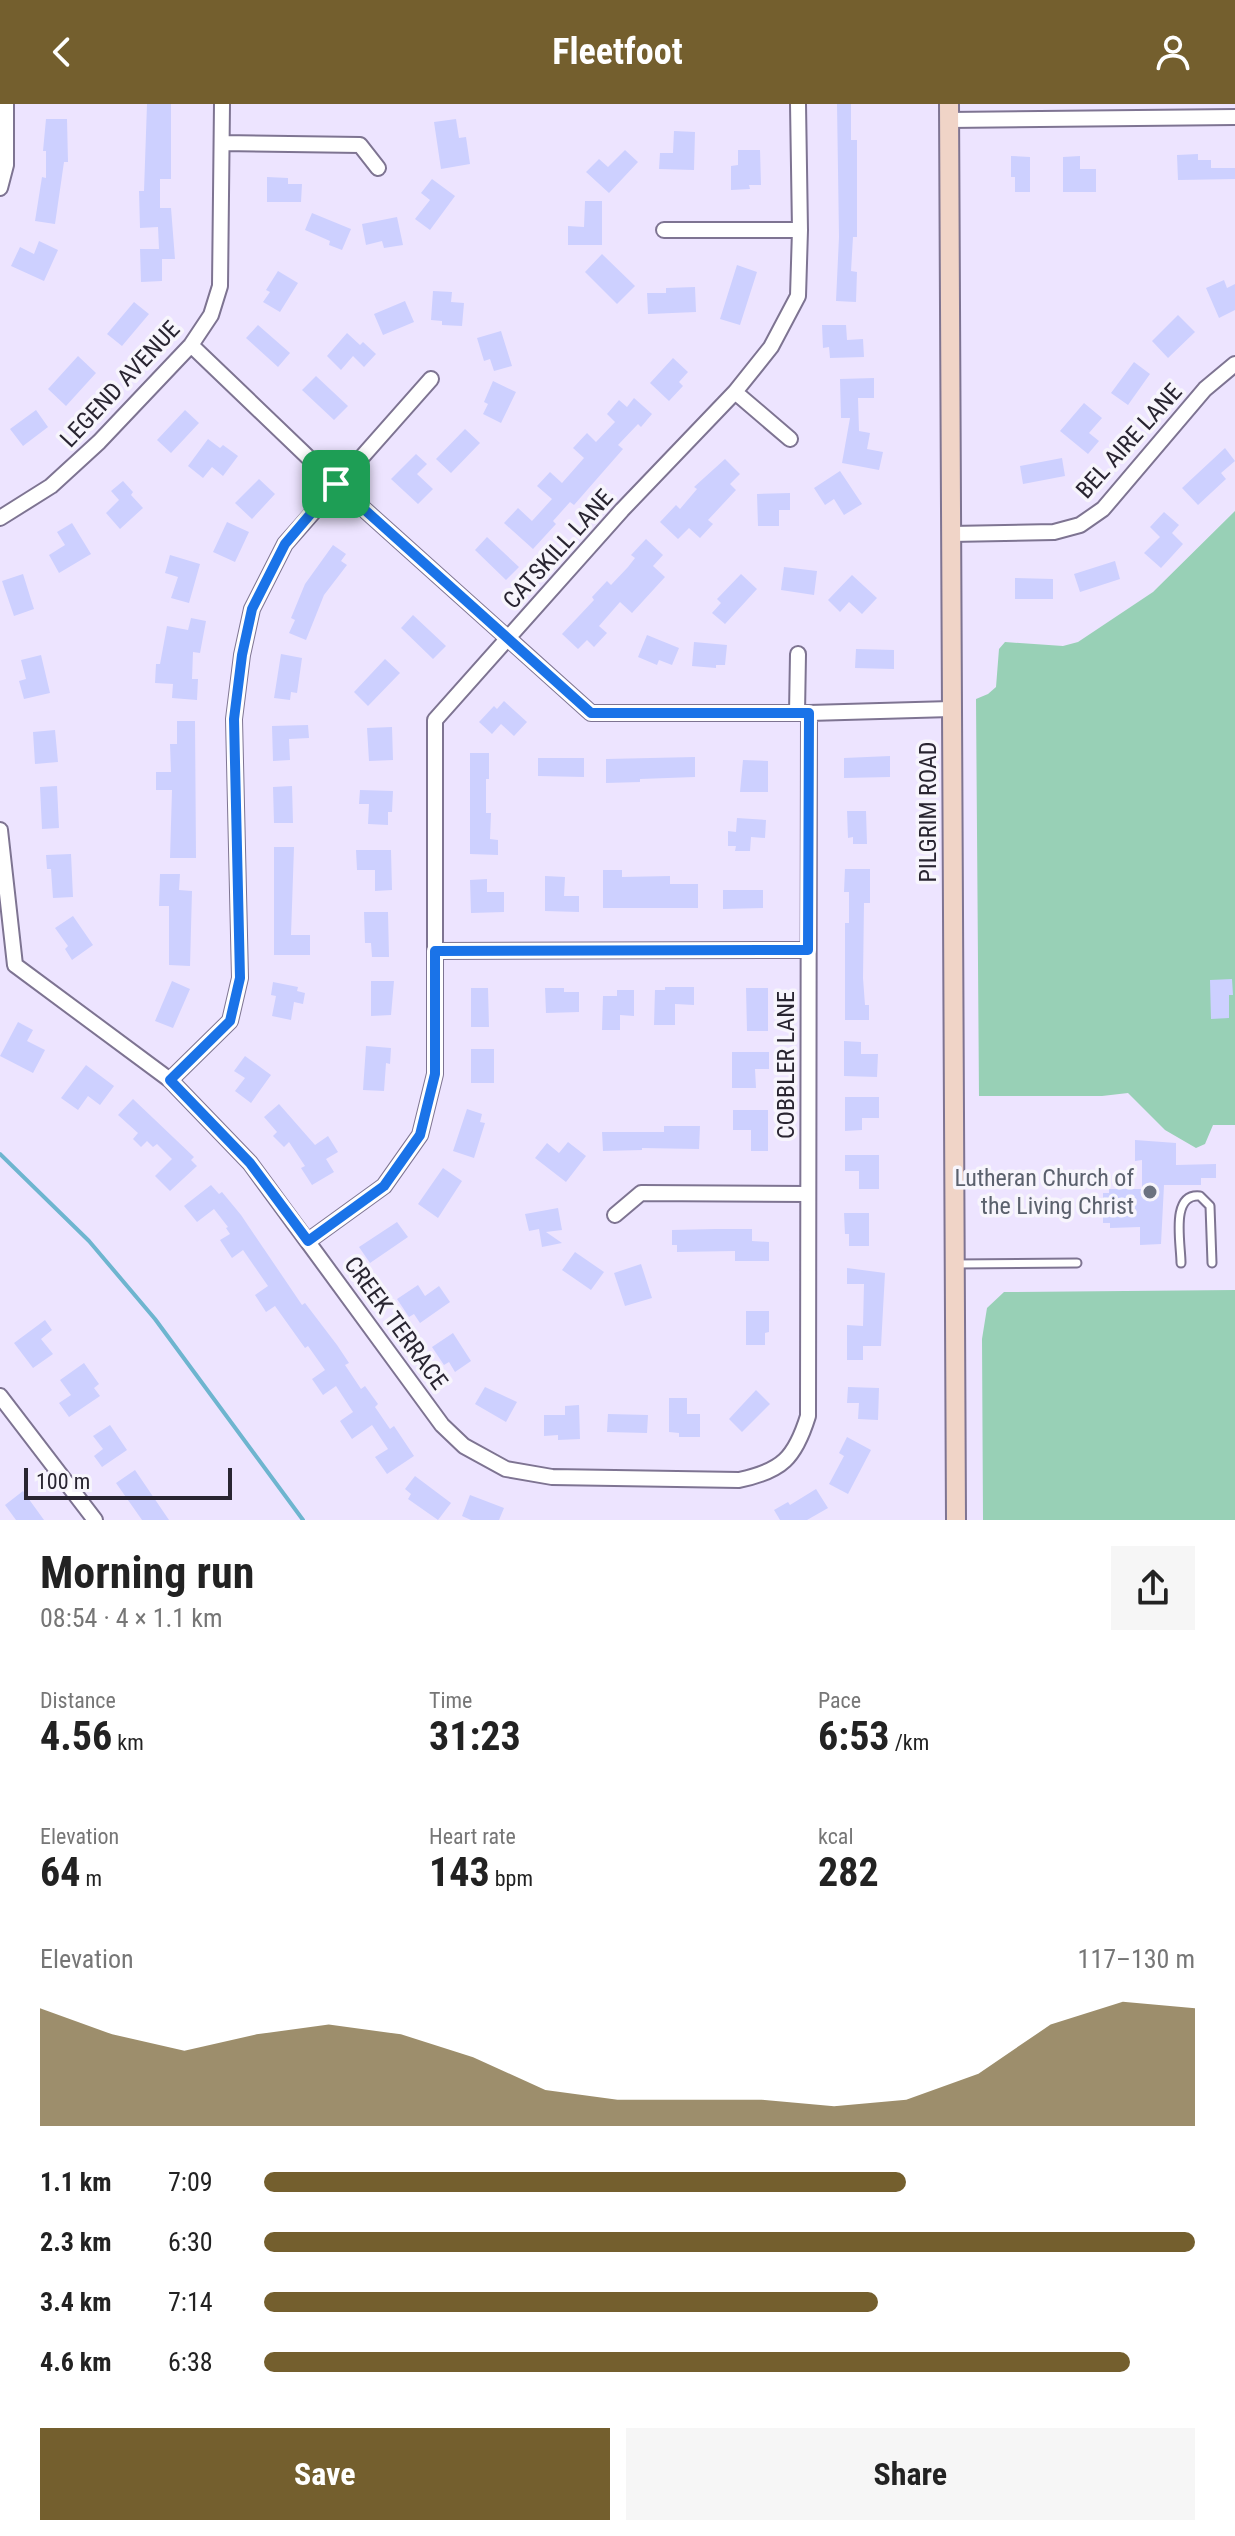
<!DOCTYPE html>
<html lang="en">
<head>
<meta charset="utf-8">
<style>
  :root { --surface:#fff; --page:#f6f6f6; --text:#222; --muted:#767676; --accent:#745f2e }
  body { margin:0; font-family:"Roboto Condensed",sans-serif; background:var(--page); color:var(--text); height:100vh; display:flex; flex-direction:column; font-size:30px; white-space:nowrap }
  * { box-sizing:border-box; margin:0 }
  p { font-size:26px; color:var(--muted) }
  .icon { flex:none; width:44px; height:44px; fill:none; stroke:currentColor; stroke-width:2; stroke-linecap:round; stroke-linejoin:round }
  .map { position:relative; height:1416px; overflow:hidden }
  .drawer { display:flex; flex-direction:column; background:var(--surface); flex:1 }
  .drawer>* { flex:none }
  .scale { position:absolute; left:24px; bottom:20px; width:208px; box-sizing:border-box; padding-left:8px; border:4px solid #292531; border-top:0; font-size:22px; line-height:28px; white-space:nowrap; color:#292531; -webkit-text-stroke:6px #f7f5fc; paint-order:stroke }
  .pin { position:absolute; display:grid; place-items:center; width:68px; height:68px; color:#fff; margin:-34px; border-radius:16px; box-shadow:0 4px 12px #0006 }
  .round { display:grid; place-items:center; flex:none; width:84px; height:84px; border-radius:0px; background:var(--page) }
  .overview { display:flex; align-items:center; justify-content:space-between; height:136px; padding:0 40px }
  h1 { font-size:44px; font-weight:700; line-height:60px }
  .stats { display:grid; grid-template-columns:repeat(3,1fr); gap:12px; height:136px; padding:8px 40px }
  .stats div { display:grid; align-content:center }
  .stats b { font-size:40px; font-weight:700 }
  .stats small { font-size:22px; font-weight:400 }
  .stats p { font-size:22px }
  .chart { height:224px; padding:16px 40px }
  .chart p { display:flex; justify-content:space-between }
  .chart svg { width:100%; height:144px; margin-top:8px; fill:var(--accent); opacity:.7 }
  .cta { display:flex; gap:16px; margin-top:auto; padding:16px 40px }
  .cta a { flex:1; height:92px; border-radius:0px; background:var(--accent); color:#fff; font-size:32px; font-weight:700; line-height:92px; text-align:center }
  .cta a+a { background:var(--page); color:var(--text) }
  ul { padding:0 40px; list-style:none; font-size:26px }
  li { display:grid; grid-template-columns:128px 96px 1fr; align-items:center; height:60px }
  li i { height:20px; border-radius:10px; background:var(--accent) }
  header { display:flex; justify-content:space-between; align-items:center; height:104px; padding:0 40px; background:var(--accent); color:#fff; font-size:36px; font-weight:700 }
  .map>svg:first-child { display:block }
  .green { fill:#98d0b6 }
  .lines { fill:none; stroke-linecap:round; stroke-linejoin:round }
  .stream { stroke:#6eb5cf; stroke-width:4 }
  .building { fill:#cdd0ff }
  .lane-casing { stroke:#7e7492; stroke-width:11 }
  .street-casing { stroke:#7e7492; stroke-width:18 }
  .secondary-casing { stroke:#7e7492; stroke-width:22 }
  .lane { stroke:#fff; stroke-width:7 }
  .street { stroke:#fff; stroke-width:14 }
  .secondary { stroke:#f0d4c7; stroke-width:18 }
  .route-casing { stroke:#fff; stroke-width:16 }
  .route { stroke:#1a73e8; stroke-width:10 }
  .worship-dot { fill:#6b7280; stroke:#f7f5fc; stroke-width:3 }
  .labels { text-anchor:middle; stroke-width:7; stroke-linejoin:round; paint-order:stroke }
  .street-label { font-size:24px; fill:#292531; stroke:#f7f5fc }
  .worship-label { font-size:24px; fill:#5b616d; stroke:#f7f5fc; text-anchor:end }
</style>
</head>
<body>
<header><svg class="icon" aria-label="back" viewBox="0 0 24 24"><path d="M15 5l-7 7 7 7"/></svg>Fleetfoot<svg class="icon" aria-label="person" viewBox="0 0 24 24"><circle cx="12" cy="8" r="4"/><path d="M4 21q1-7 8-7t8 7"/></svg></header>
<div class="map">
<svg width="1235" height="1416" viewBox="0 0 1235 1416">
  <rect width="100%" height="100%" fill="#ede4ff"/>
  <path class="green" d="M1235,407V1021H1213L1205,1040L1196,1044L1165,1026L1128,989L1102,992H979L976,595L988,590L996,583L999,545L1005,538L1063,542L1078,538L1153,488Z
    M1235,1186V1416H983L982,1235L987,1204L1004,1188Z"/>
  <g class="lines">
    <path class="stream" d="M0,1050L89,1137L155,1215L303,1416"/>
  </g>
  <path class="building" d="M147,0H171V75H160V104H171L175,155H162V177L141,178L140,145H159L158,123L140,124L139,87H144Z
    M837,0H851V36H857V133H853L851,167L857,168L856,198L836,197L839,133Z
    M46,15H67L68,58H64L55,120L35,117L42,73L46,74V47H43Z
    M456,15L459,34L466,33L470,60L441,65L434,18Z
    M674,27L695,28L694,66L659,65L660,49H673Z
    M625,46L638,58L609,89L586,68L599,55L608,63Z
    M738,46H760L761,81H749L750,85L731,86V62L738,61Z
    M1198,50V56H1211V64H1235V75L1178,76L1177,51Z
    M1011,52L1030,53V88H1015V73H1011Z
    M1080,52V65H1096V88H1063V53Z
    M267,73L288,74V80H302L301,98H267Z
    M432,75L455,92L430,126L415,115L430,96L421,89Z
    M585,97H602V141H568V122L584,123Z
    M312,109L351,125L342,146L329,141L330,137L305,126Z
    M397,113L403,141L384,144L382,137L366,141L362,120Z
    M39,137L58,146L44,177L11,162L20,143L34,150Z
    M602,150L635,182L617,200L585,168Z
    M737,161L757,168L740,221L720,215Z
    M278,167L298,179L280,208L263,198L270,188L266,186Z
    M1224,176L1227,184L1235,180V206L1219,214L1206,184Z
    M695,183L696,208L648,210L647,189H666V184Z
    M433,187L452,188L451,198L464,199L462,222L442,221V217L431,216Z
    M405,197L414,218L383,231L374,210Z
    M134,198L149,210L122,242L107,230Z
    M1178,211L1195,228L1168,254L1152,237Z
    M258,221L290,249L278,263L246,234Z
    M822,221H846L847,236L863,235L864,253L830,254L829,243L823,244Z
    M501,227L512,262L494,267L490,255L484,257L477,234Z
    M347,229L360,241L363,238L376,250L364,263L353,252L341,266L327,252Z
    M78,252L96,269L66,302L48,285Z
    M673,254L688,268L679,278L683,282L669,297L650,279Z
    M1134,258L1150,270L1128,301L1111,289Z
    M316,272L348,302L334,316L302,286Z
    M874,274V294H858L859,327L870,329L867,345L883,348L879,366L842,359L850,314H841L840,275Z
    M493,277L516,288L501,319L483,310L488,300L484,298Z
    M634,294L652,310L641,323L638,320L618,341L623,345L574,401L570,398L553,417L556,420L533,445L504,419L518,404L532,417L552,395L537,382L550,368L562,379L584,354L573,344L587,329L596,338L615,318L607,310L619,296L627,303Z
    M1084,299L1102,314L1089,329L1099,337L1088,350L1060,327Z
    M36,306L48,323L23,342L10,325Z
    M185,306L199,319L171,349L157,336Z
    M465,325L480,339L451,369L436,355Z
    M208,335L220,344L223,341L238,352L223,372L212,363L203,374L188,362Z
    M1225,344L1235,357L1221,369L1226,375L1198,401L1182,384Z
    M416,350L427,360L417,370L433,385L418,400L391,375Z
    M1062,354L1065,372L1023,380L1020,362Z
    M725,355L740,370L730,380L736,386L708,416L713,420L700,434L689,424L678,435L660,418L676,401L680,405L697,385L694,383Z
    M840,367L862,400L844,411L834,395L825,401L814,384Z
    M259,375L275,390L252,415L235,399Z
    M123,377L133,388L131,391L143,404L120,425L106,409L119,396L111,387Z
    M790,389V406H779V422H758L757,390Z
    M1164,408L1179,421L1172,429L1183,440L1161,464L1144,449L1160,433L1150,423Z
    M227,418L249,428L235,458L213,448Z
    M72,419L91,450L59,469L49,451L65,441L57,428Z
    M487,433L519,463L506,476L475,446Z
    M646,435L663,451L653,462L665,473L632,509L620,498L599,522L607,529L594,543L587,536L578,545L562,530L594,496L592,493L607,477L611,481L628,463L635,454L631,451Z
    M333,441L346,450L341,457L347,461L324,491L306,536L289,529L295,516L291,514L305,480Z
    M170,451L200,460L189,499L171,494L178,473L165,469Z
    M1115,457L1120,475L1080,488L1074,470Z
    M784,463L817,467L814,491L781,486Z
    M23,470L34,505L14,512L2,477Z
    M741,470L757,485L725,520L712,509L721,499L717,495Z
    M852,471L877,494L862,510L849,498L840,508L828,496Z
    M1015,474L1053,475V495H1015Z
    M413,511L446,542L433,555L401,524Z
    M191,514L206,517L200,549L193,548L192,575H198L197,596L172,594L173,580L155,579L156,560H160L167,522L188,526Z
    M647,531L679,544L672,561L659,556L657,561L638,553Z
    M694,538L727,541L725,561H716V564L692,562Z
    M856,545L894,546V565L855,564Z
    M281,550L302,554L297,589L291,588L290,596L274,594Z
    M41,551L50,589L24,595L19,577L26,575L21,556Z
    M385,555L400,569L368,602L354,588Z
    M504,597L527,618L514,632L501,620L492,630L479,618L494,602L497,605Z
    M177,617H195L196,754H170L172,686H156V668H171L170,640H177Z
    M308,621L309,634L289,635L290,656L273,657L272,622Z
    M392,623L393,656L369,657L367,624Z
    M55,626L58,658L35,660L33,628Z
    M470,649H489V675H486V709H491L490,735L498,736V751L470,750Z
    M890,652V673L844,674V654Z
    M695,653V673L640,675V678L606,679V655Z
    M538,654H584V673L538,672Z
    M743,656L768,657V688H740Z
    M57,682L59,724L42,725L40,683Z
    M292,682L293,719H274L273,683Z
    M360,686L393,687L392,708H388V721L368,720L369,700H359Z
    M847,707H866L867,740H853V733L848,734Z
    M737,714L766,716L765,734L751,733L750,747H735L736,742H728V727L736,728Z
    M274,743H294L291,831H310V851H274Z
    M356,746H391L392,786L375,787V766H357Z
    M71,750L73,793L53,794L51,765H47L46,751Z
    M845,765H870V799H864L863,874L865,901H869V916H845V819H849V788H844Z
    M603,766H622V773L670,772V780H698V804H603Z
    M160,770H180L179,786L192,787L190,862L169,861V802H159Z
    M545,772L565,773L564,792H579V808L545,807Z
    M487,775V788H504V808L471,809L470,776Z
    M723,786H763V804L723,805Z
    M364,808H388L389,853H372L371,839H365Z
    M73,812L93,841L72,856L65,845L68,842L55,824Z
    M1232,875L1233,891H1229V914L1211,915L1210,876Z
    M172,877L190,885L173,924L155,917Z
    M371,877H394L391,911L371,912Z
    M273,878L298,883L297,887L305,889L303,900L294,898L291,916L272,912L276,892L271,891Z
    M665,883H694V901L675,900V921H654L655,886H665Z
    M471,884H488L489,923H471Z
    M545,884H564V888H579V908L546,909Z
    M746,884H768V927H747Z
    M617,886H634V912L620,911V926H602L603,892H617Z
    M18,918L33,926L27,937L45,946L33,969L0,952Z
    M844,937L861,938V950H878L877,973L844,972Z
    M366,942L391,944L390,960L386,959L384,987L363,986Z
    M471,945H494V979H471Z
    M732,948H769V965H755L756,984H732Z
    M245,952L271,971L251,999L235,987L245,974L234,967Z
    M86,961L114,982L100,1001L88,992L78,1006L61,994Z
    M845,993H879V1014H862V1026L845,1027Z
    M133,995L194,1053L191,1056L197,1062L170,1087L155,1072L172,1055L157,1040L153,1043L147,1037L141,1043L133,1035L138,1029L118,1011Z
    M279,1000L315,1041L328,1032L338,1048L326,1055L334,1068L312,1081L301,1064L305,1062L289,1038L284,1043L273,1032L277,1028L264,1013Z
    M467,1005L482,1010L480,1018L485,1019L474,1054L453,1047Z
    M733,1006H768V1047H751V1026H733Z
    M664,1022H700L699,1045L642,1044V1046L603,1047L602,1028H664Z
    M1135,1036L1176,1039V1061L1216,1060V1074H1201V1081H1164L1161,1140L1140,1141V1123L1110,1124V1119H1103V1089H1109V1085H1142V1056L1135,1057Z
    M568,1038L586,1052L566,1078L535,1054L547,1039L559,1049Z
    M845,1051H879V1085H859V1067H845Z
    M443,1064L462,1077L438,1114L418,1100Z
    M211,1081L219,1090L222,1088L241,1111L302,1201L305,1199L337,1241L349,1259L345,1261L361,1285L365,1282L378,1300L375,1303L390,1325L394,1322L414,1352L387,1370L375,1353L388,1345L372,1321L352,1335L340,1317L353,1308L336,1282L323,1291L312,1275L325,1266L308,1242L305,1244L275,1202L266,1208L255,1191L268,1182L243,1146L232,1154L220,1136L230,1130L226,1124L228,1123L214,1105L197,1118L184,1102Z
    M558,1104L562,1126L546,1128L562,1139L542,1143L539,1125L529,1127L525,1110Z
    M844,1109H869V1142H849V1130H845Z
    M397,1118L408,1133L370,1159L359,1143Z
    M716,1125H752V1137L769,1138V1157H735V1147L677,1148V1141H672V1126Z
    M575,1148L604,1168L591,1186L562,1166Z
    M641,1160L652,1194L625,1202L614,1169Z
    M847,1164L885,1169L881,1242H863V1256H847V1221L863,1222L864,1180H847Z
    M418,1181L425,1192L439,1182L450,1198L420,1219L414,1210L409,1213L397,1195Z
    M746,1207H769V1228L765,1229V1241H746Z
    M45,1216L52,1226L41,1235L53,1250L33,1264L14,1239Z
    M453,1229L471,1257L455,1268L449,1258L444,1261L432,1243Z
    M84,1259L99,1280L94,1284L100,1292L69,1313L59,1299L71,1291L60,1276Z
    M485,1283L517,1298L506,1318L475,1300Z
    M848,1283L879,1284L878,1316L858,1315L859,1299H847Z
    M756,1286L770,1300L742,1328L729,1315Z
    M669,1294H687V1310H700V1333H679V1329L669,1328Z
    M579,1301L580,1335L558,1336V1331L544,1332V1311H565V1302Z
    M608,1310L648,1311L647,1329L607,1328Z
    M110,1321L127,1346L102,1363L94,1352L103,1345L93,1332Z
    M847,1333L871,1346L848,1390L829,1380L844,1352L839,1349Z
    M135,1366L169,1416H142L116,1379Z
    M415,1372L451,1399L438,1416L408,1395L411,1390L405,1385Z
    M816,1385L828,1404L807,1416H780L774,1406L788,1398L790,1401Z
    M23,1387L44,1416H16L5,1401Z
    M470,1391L504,1404L499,1416H471L462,1412Z"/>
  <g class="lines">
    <defs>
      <path id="lane" d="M1181,1159C1181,1139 1170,1089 1200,1092L1210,1102L1212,1159
        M955,1160L1077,1159"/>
      <path id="street" d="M949,16L1235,13
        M222,39L360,41L378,64
        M0,84L6,61V0
        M664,126H800
        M191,241L336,380L591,609H809L951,605
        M735,288L790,335
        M0,414L51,382L99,338L191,241L211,211L220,182L222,0
        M951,430L1054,428L1080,421L1103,405L1205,285L1235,260
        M797,609L798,550
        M0,726L15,861
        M435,847L808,846
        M15,861L170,976L250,1059L442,1321L464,1342L506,1365L552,1373L739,1376C782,1367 795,1354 808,1312L809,609
        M170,976L230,917L240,874L234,615L242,551L252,505L285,440L431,275
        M615,1111L641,1089L808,1090
        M308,1137L384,1082L420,1031L435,970V616L622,406L735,288L771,243L798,192L800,126L798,0
        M0,1292L95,1416"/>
      <path id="secondary" d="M949,0L956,1416"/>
    </defs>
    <use href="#lane" class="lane-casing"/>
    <use href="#street" class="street-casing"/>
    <use href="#secondary" class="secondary-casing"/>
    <use href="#lane" class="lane"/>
    <use href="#street" class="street"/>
    <use href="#secondary" class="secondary"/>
  </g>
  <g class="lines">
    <defs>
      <path id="route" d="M336,380L591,609H809L808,846L435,847V970L420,1031L384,1082L308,1137L250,1059L170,976L230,917L240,874L234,615L242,551L252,505L285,440Z"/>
    </defs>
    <use href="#route" class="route-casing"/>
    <use href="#route" class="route"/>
  </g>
  <circle class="worship-dot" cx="1150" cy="1088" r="8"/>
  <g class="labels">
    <g class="street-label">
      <text transform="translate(120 280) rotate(-47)" y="8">LEGEND AVENUE</text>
      <text transform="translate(1129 337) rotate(-48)" y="8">BEL AIRE LANE</text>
      <text transform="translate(558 445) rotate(-48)" y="8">CATSKILL LANE</text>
      <text transform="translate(928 708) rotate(-90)" y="8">PILGRIM ROAD</text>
      <text transform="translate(786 961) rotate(-90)" y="8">COBBLER LANE</text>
      <text transform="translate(396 1219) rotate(54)" y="8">CREEK TERRACE</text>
    </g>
    <g class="worship-label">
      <text x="1134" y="1082">Lutheran Church of<tspan x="1134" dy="28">the Living Christ</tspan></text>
    </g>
  </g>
</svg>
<div class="scale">100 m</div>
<div class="pin" style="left:336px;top:380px;background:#1e9e55"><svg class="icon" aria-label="arrive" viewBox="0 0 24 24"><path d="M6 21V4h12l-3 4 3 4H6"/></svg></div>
</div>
<section class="drawer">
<div class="overview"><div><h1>Morning run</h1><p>08:54 · 4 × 1.1 km</p></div><a class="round"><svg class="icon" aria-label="share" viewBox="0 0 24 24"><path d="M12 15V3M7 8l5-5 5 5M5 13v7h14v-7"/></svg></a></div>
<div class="stats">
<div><p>Distance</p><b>4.56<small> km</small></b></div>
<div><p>Time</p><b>31:23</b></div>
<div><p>Pace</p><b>6:53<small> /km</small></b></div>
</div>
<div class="stats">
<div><p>Elevation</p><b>64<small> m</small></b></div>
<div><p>Heart rate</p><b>143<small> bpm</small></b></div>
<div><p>kcal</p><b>282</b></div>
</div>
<div class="chart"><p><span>Elevation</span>117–130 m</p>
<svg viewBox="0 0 160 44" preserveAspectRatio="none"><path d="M0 44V8L10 16L20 21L30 16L40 13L50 16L60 23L70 33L80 36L90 36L100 36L110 38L120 36L130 28L140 13L150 6L160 8V44z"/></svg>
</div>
<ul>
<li><b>1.1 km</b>7:09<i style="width:69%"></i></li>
<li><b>2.3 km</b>6:30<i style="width:100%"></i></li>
<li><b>3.4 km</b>7:14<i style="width:66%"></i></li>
<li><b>4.6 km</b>6:38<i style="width:93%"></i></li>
</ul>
<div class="cta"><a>Save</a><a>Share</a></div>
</section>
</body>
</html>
